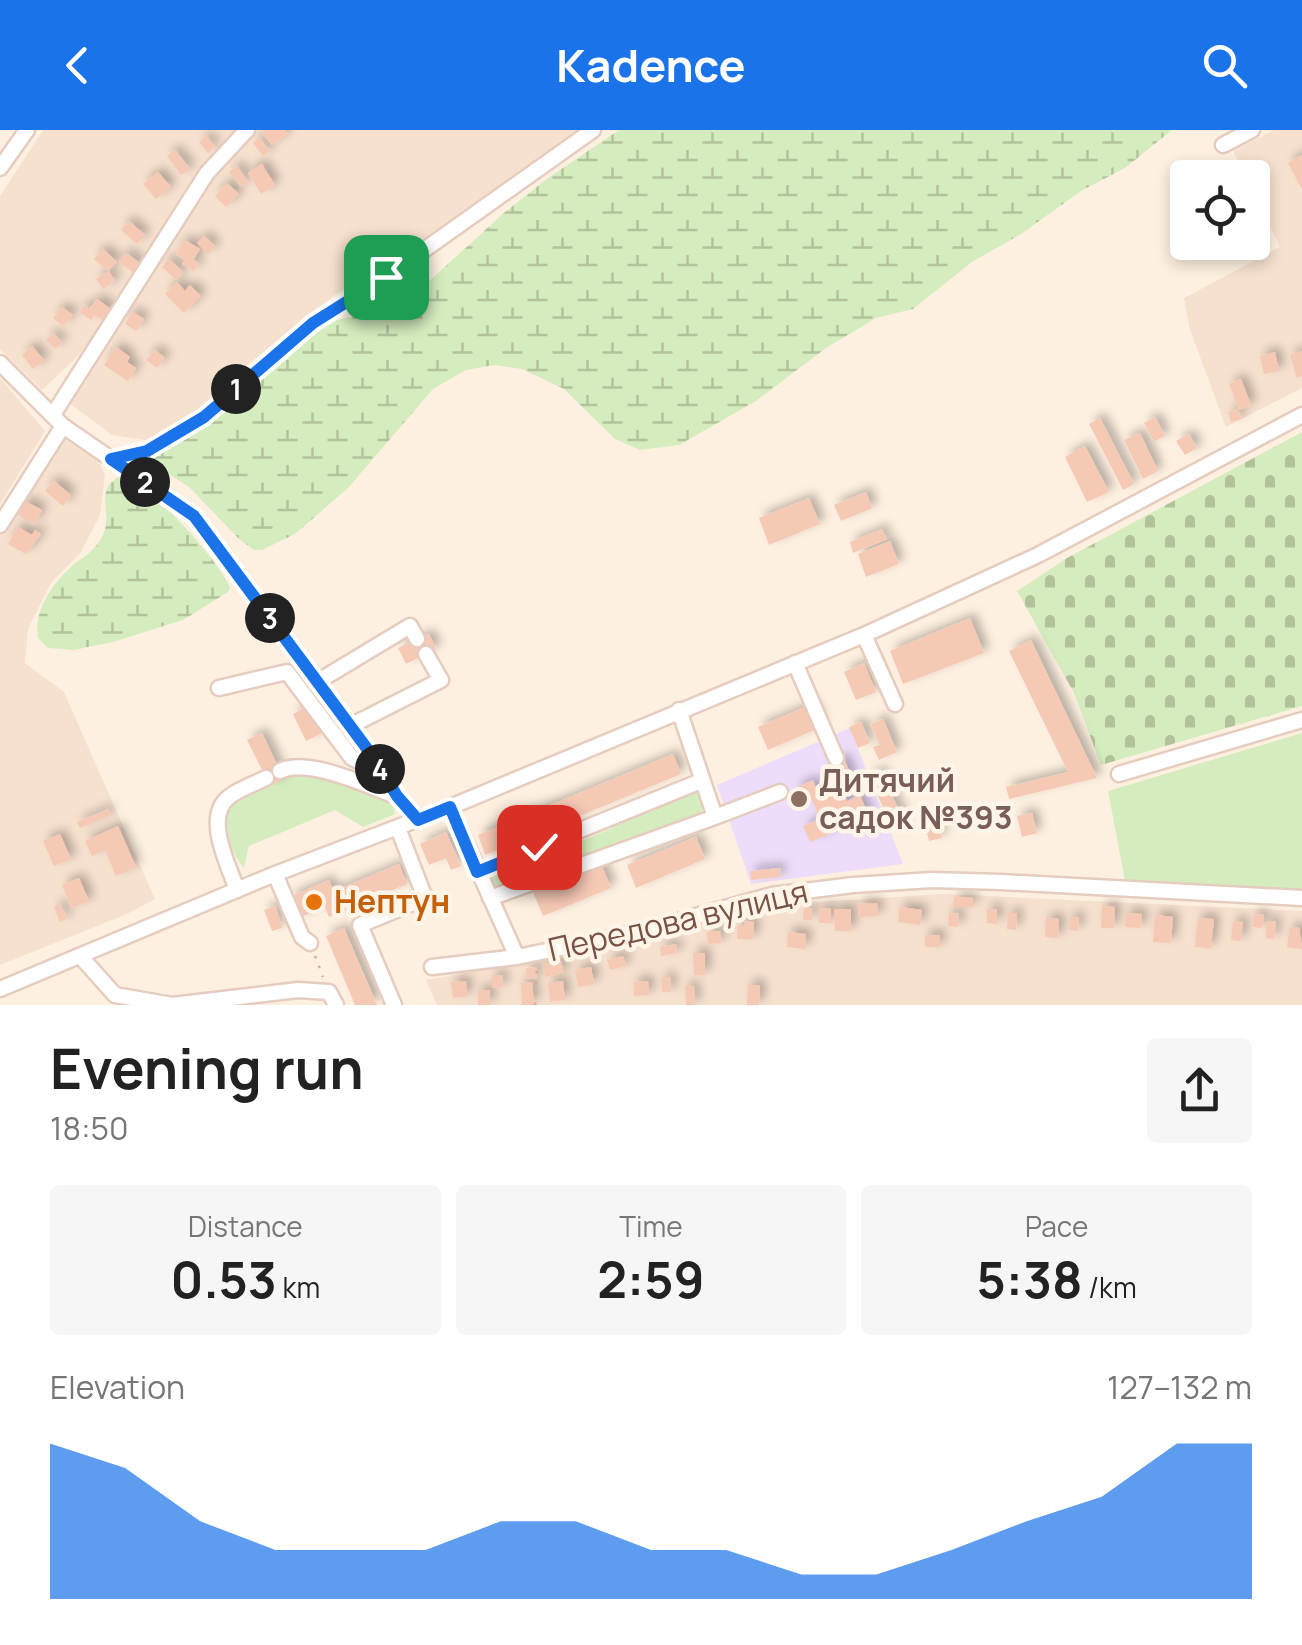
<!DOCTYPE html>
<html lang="en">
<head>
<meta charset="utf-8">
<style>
  :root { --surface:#fff; --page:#f6f6f6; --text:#222; --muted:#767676; --accent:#1a73e8 }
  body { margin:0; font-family:Manrope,sans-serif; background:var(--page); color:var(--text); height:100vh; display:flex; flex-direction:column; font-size:38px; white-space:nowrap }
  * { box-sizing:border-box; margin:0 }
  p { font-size:32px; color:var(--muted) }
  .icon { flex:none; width:55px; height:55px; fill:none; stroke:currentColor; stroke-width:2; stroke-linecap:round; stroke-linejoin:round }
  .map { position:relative; height:875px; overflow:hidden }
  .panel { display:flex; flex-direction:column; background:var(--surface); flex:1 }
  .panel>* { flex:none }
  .buttons { position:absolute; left:1170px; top:30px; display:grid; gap:20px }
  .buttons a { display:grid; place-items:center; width:100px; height:100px; border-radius:10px; background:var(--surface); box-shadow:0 5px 15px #0003; font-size:50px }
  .pin { position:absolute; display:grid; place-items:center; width:85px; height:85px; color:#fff; margin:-42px; border-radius:20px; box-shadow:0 5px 15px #0006 }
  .km { position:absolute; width:50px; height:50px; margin:-25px; border-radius:50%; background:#222; color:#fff; font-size:28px; line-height:50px; text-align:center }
  .round { display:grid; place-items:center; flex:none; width:105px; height:105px; border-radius:10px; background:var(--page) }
  .overview { display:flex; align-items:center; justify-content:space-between; height:170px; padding:0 50px }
  h1 { font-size:55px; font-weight:700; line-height:75px }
  .figures { display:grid; grid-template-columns:repeat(3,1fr); gap:15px; height:170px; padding:10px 50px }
  .figures div { display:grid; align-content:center; border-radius:10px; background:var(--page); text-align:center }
  .figures b { font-size:50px; font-weight:700 }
  .figures small { font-size:28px; font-weight:400 }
  .figures p { font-size:28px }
  .chart { height:280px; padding:20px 50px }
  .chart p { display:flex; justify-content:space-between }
  .chart svg { width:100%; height:180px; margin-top:10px; fill:var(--accent); opacity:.7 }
  header { display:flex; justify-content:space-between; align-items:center; height:130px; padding:0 50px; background:var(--accent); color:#fff; font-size:45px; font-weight:700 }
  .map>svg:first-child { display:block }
  .residential { fill:#f6e0ce }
  .education { fill:#edddfa }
  .green { fill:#d5edbe }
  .wetland { fill:url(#wetland-marsh) }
  .cemetery { fill:url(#cemetery-stones) }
  .building { fill:#f6c9b5; filter:url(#shadow) }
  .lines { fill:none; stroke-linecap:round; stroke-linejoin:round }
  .minor-casing { stroke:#e5ccbe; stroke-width:19 }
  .path { stroke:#dbac99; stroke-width:2.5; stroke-dasharray:2.5 8; stroke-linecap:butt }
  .minor { stroke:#fff; stroke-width:14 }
  .route-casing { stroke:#fff; stroke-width:20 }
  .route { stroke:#1a73e8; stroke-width:12 }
  .education-dot { fill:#8d6e63; stroke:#fff4e8; stroke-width:4 }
  .food-dot { fill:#e8710a; stroke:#fff4e8; stroke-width:4 }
  .labels { text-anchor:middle; stroke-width:9; stroke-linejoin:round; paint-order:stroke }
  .education-label { font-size:32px; font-weight:bold; fill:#785e54; stroke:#fff4e8; text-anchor:start }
  .food-label { font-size:32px; font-weight:bold; fill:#c56008; stroke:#fff4e8; text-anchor:start }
  .street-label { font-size:32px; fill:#775245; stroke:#fff4e8 }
</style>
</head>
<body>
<header><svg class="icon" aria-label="back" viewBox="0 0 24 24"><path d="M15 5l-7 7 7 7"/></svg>Kadence<svg class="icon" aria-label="search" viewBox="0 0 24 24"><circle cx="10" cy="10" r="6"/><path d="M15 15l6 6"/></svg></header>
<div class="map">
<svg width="1302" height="875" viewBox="0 0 1302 875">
  <defs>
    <pattern id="wetland-marsh" width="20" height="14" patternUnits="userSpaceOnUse" patternTransform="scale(2.5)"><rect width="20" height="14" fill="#d5edbe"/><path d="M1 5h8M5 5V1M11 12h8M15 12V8" fill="none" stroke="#b2c39c"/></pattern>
    <pattern id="cemetery-stones" width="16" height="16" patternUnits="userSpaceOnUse" patternTransform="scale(2.5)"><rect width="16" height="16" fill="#d5edbe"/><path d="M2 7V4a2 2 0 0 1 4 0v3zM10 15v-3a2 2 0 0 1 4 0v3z" fill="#b2c39c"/></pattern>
    <filter id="shadow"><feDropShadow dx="5.5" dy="-5.5" stdDeviation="5" flood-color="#0004"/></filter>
  </defs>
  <rect width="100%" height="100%" fill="#fef0e0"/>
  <path class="residential" d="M43,0H239L110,186L77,227L42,260L0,219V66Z
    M257,0H577L442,96L333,166L235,245L193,285L151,311L112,305L69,273L213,49Z
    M1274,0H1302V258L1226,297L1190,200L1184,168L1280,117L1253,61L1252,48L1246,47L1233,21Z
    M0,248L45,301L0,374Z
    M64,309L98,331L105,345L100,385L81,422L51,453L28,499L25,533L64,562L155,769L127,784L0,835V405Z
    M943,764L1302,781V875H437L426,850L634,812L784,774Z"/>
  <path class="education" d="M850,598L903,734L751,754L717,655Z"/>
  <path class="green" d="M1302,603V763L1125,751L1108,661Z
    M292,644H316L392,671L395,684L363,697L335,680L249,716L244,738C236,729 233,720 228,709C210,667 261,659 292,644Z
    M694,658L700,664L704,677L699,685L620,719H601L503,759H495L490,746L494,740L564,711L572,715L612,698L613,691Z"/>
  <path class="wetland" d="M619,0H1172L1125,38L1081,61L1021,104L972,132L913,179L876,188L826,218L756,271L679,315L640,320L615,309L564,259L522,239L494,235L466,240L433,259L348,358L295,404L262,420H254L239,409L189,357L143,327L160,321L211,292L257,243L332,191L374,182L416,163L505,82L548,48Z
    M118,347C150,351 216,428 230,457L228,462L183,490L113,512L73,520L48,518L38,508C33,483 51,455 70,438C82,427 95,422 103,405C113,383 94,361 118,347Z"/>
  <path class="cemetery" d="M1302,302V576L1101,635L1074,563L1017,461L1067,428Z"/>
  <path class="building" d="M266,0H285L288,3L272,15L262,3Z
    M206,6L215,17L208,23L199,12Z
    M259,8L270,21L263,26L253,13Z
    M175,20L190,39L181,45L167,26Z
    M1302,25V59L1288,33Z
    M262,34L275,55L261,64L248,43Z
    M237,36L248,52L241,57L229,42Z
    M158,42L171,57L156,69L143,54Z
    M227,53L239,64L226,77L215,66Z
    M129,91L145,105L137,114L121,100Z
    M204,106L215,116L208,124L197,113Z
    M185,110L200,119L193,130L199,133L194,141L182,134L185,130L176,124Z
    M103,119L117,132L108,141L94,129Z
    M126,123L141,134L134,143L119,132Z
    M169,129L183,142L176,150L162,137Z
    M109,141L115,151L103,159L96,149Z
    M177,152L185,161L190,155L201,166L184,183L165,164Z
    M97,169L112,180L104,191L95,185L91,190L79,182L85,175L89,179Z
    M62,177L73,185L63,196L53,188Z
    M133,182L144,189L136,201L125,194Z
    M53,203L62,212L55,219L46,210Z
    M32,216L44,230L33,239L22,225Z
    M116,217L130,227L127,232L136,238L128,251L104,235Z
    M155,220L165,228L157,238L146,230Z
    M1302,221V246L1297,248L1290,225Z
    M1275,222L1279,241L1264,244L1260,226Z
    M1241,249L1251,275L1239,280L1229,254Z
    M1238,279L1241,289L1231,292L1228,282Z
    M1155,287L1165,306L1154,312L1144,293Z
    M1100,288L1134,354L1123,360L1089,294Z
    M1140,303L1158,341L1143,349L1124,310Z
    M1189,304L1197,318L1185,325L1176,311Z
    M1085,316L1109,362L1087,372L1065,327Z
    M54,351L71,365L63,376L45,361Z
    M866,362L872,378L841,391L834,375Z
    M809,368L820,394L769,415L759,388Z
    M25,371L42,380L34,394L18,385Z
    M18,397L32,405L35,400L41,404L26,424L8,414Z
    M882,399L887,409L853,423L850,412Z
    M890,411L899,434L866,447L858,424Z
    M970,488L984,523L903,554L890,521Z
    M429,504L436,519L406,534L398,518Z
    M1031,510L1097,648L1009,669L1006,657L1068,642L1009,521Z
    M864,533L876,562L856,570L844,542Z
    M812,574L821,597L768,620L758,597Z
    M308,576L322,603L306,611L293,584Z
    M883,589L897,622L879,630L873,617L880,615L871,594Z
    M861,592L870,613L858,618L849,597Z
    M262,603L284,649L270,656L247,610Z
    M673,624L681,644L485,725L478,705Z
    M844,628L853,651L841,656L847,671L860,665L869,687L847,696L842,683L827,690L832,703L810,712L803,696L820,689L812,670L802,675L795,658L813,650L816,658L834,651L827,635Z
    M881,641L903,690L891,695L869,646Z
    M108,679L110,685L80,698L77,692Z
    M1032,683L1037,703L1022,707L1017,686Z
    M118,696L136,737L116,746L105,720L92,726L85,711Z
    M939,696L942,708L929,711L926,699Z
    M446,702L461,736L451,740L446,728L429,735L420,714Z
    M60,704L71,729L54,736L43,711Z
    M696,707L705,729L636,758L627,735Z
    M399,734L407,754L329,787L325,777L299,788L290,767L329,750L334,761Z
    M601,734L611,758L543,786L533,762Z
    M780,738L781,747L751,750L750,741Z
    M79,748L89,771L72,778L62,755Z
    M954,767L973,768V777H953Z
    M877,773L878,786L859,787L858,774Z
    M60,774L67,789L60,792L54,777Z
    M275,776L282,798L272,801L264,780Z
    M1102,776L1115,777L1114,798H1101Z
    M900,777L922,780L920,795L898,792Z
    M804,778H812V790H803Z
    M819,778L831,779V793H819Z
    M834,779H851V801H835Z
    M987,779H997V794L987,793Z
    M949,783L959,784L958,797L948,796Z
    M1008,783H1017L1016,800L1007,799Z
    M1126,783L1142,784L1141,798L1125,797Z
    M1254,784L1264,785L1262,798L1252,797Z
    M1155,785L1173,787L1171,813L1153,812Z
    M1070,787H1079L1078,801L1069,800Z
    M1046,788L1059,789L1058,808L1045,807Z
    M1198,788L1214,789L1211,818L1195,817Z
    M744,791L754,792L753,809H737V796H744Z
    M1233,791L1243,792L1241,811L1231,810Z
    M1267,791L1276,792L1274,809L1266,808Z
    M1290,797L1299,798L1302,819L1287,817Z
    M344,798L377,875H355L326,806Z
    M720,801L721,813L708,814L707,802Z
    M788,802L806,804L805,819L787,817Z
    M925,805H940V817H925Z
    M676,814L677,823L661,826L660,817Z
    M693,823H705V845H694Z
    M623,826L626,836L610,840L607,830Z
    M561,831L564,843L545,847L543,835Z
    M536,837L537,848L527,849L526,838Z
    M591,837L594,854L578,857L575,840Z
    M492,845H502L503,857L492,858Z
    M662,847H670L671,862H662Z
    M466,851L467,866L453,868L451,852Z
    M563,851L565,870L550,872L548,853Z
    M648,851L649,865L634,866V852Z
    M532,852L534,875H522L521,853Z
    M748,855H760L759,875H747Z
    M685,856H694L695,875H686Z
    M478,860H490V875H478Z"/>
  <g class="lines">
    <defs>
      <path id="minor" d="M1223,15L1252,0
        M0,38L27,0
        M0,233L63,296L194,386L373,628L397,667L418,690
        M54,283L207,43L247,0
        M111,329L147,321L204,287L313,193L386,147L593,0
        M0,395L63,296
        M864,505L895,574
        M795,533L836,628
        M317,552L410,496L417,509
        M219,558L287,542L352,628L381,642
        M350,596L441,550L426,524
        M280,641C308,627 367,656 396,666
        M1119,644L1302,590
        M450,677L517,827L639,802L772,765L853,755L932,750L1001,752L1302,768
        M715,687L780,662
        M477,742L701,651
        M275,744L302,807L310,813
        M237,760C229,736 203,687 229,667C239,659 254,654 266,648
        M490,768L715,687L679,580
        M81,827L115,865L172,875L298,860L329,862L336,875
        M432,837L517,827
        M0,859L275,744L450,677L864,505L1038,425L1302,285
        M394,875L360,795L425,768L398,698"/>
    </defs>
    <use href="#minor" class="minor-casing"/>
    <path class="path" d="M315,826L323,847
      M535,875L537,835"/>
    <use href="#minor" class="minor"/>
  </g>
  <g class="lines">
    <defs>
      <path id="route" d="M386,147L313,193L204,287L147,321L111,329L194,386L374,628L397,666L418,690L450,677L477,742L539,717"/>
    </defs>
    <use href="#route" class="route-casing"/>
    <use href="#route" class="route"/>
  </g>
  <circle class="education-dot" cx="799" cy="669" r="10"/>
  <circle class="food-dot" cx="314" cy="772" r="10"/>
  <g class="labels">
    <g class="education-label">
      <text x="819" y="662">Дитячий<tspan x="819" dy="37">садок №393</tspan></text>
    </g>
    <g class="food-label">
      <text x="334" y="783">Нептун</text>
    </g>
    <g class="street-label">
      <text transform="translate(678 791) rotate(-13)" y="11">Передова вулиця</text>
    </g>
  </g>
</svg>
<div class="buttons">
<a><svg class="icon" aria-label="locate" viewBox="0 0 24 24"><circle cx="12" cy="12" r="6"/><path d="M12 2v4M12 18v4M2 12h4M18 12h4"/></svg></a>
</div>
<div class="pin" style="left:386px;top:147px;background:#1e9e55"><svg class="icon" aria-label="arrive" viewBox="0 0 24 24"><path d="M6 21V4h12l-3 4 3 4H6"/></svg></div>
<div class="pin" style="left:539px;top:717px;background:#d93025"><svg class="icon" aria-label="check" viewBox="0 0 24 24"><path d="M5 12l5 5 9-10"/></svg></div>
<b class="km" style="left:236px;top:259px">1</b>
<b class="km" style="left:145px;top:352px">2</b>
<b class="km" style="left:270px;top:488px">3</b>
<b class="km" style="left:380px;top:639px">4</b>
</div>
<section class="panel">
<div class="overview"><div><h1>Evening run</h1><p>18:50</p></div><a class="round"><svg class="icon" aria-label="share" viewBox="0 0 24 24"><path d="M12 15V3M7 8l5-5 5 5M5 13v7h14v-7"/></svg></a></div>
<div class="figures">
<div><p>Distance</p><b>0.53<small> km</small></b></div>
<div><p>Time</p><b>2:59</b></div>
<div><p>Pace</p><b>5:38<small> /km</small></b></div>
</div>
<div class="chart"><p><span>Elevation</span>127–132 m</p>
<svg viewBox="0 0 160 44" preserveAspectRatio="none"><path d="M0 44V6L10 12L20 25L30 32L40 32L50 32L60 25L70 25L80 32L90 32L100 38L110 38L120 32L130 25L140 19L150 6L160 6V44z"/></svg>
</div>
</section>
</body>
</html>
